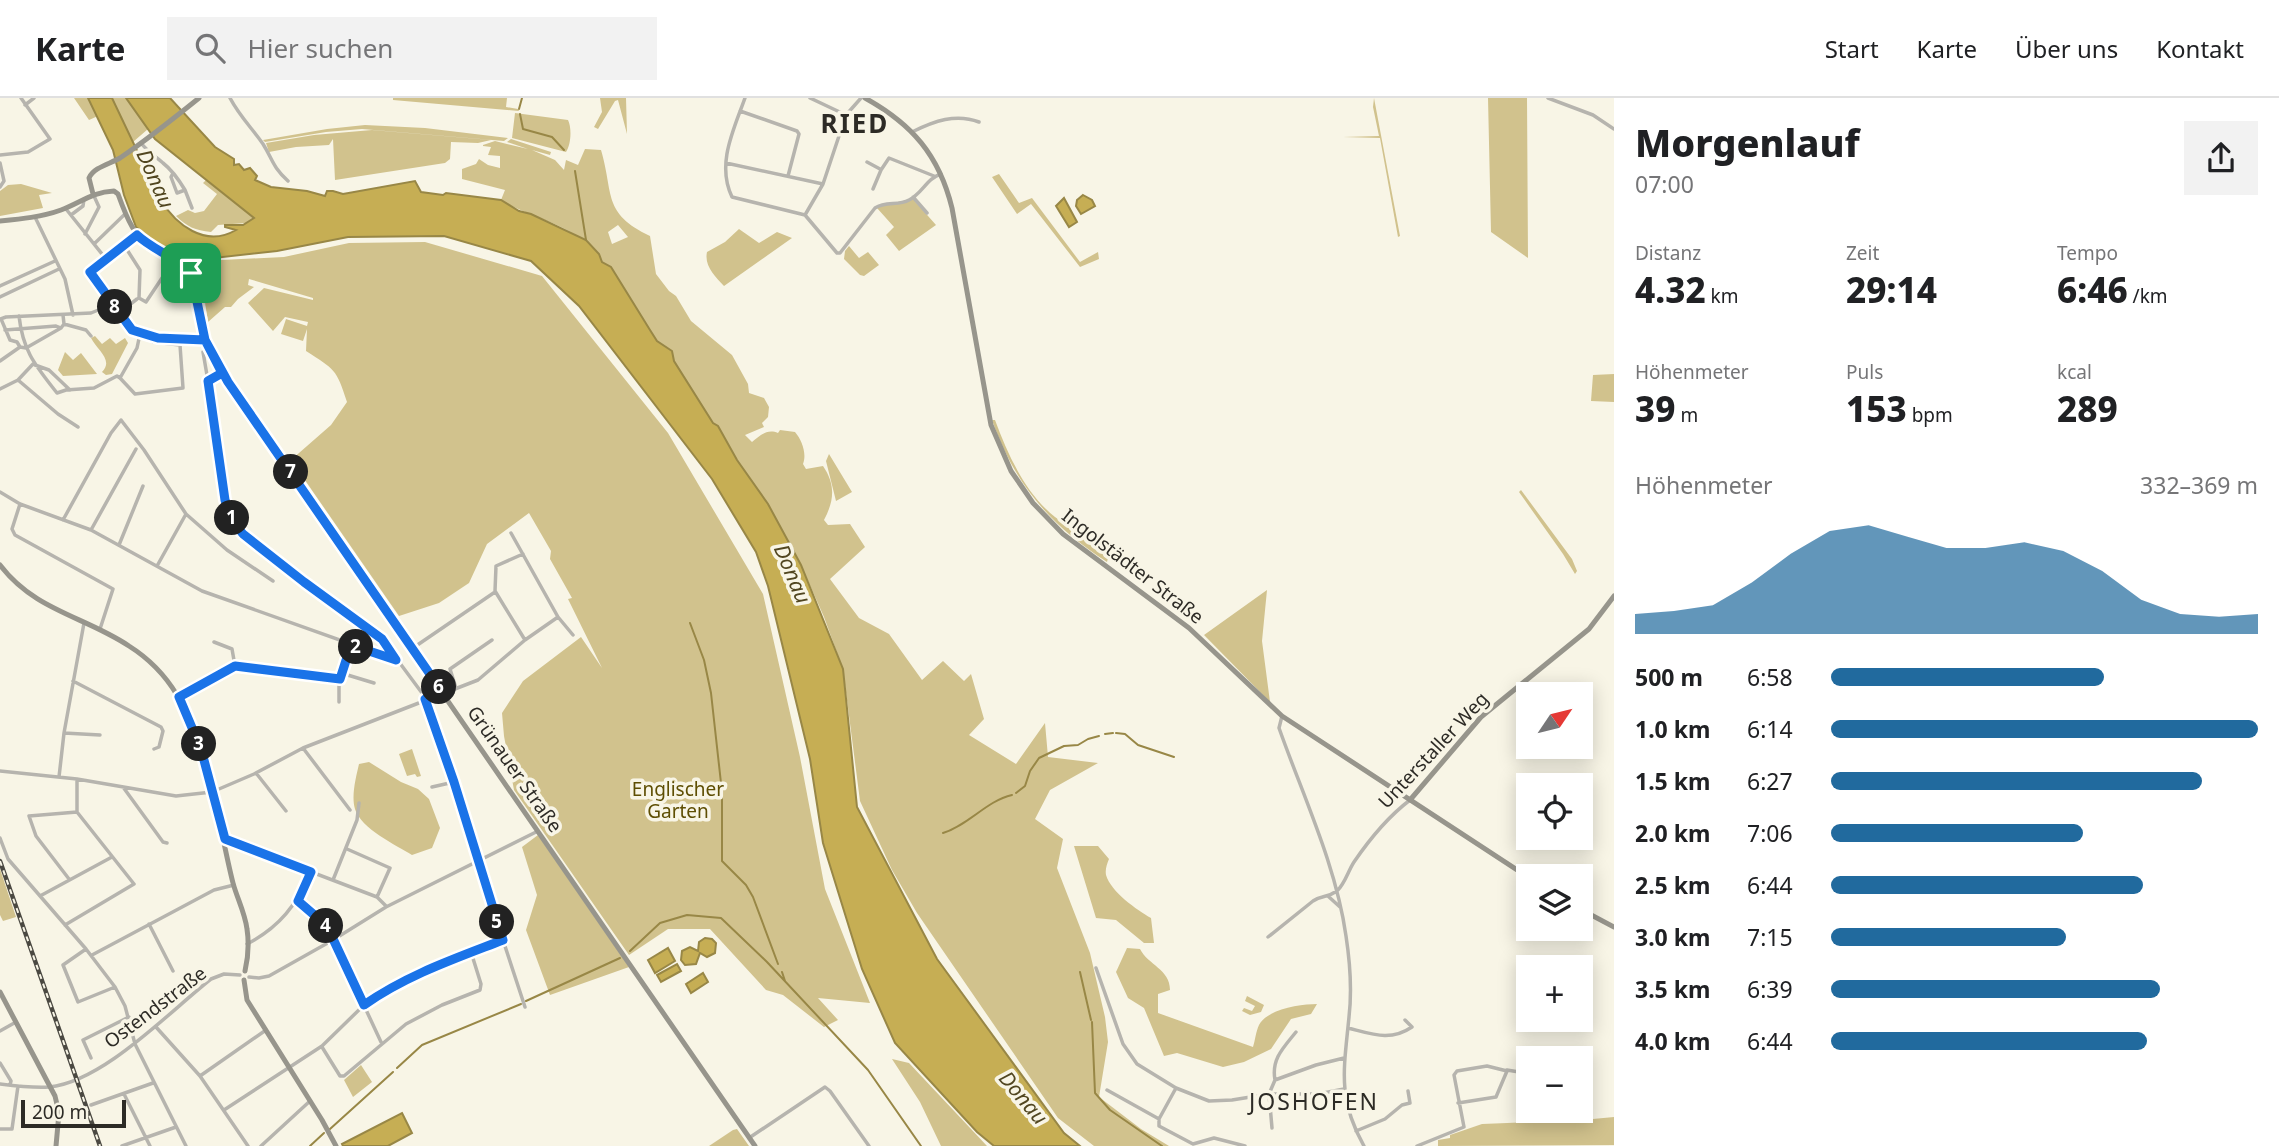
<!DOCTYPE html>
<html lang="de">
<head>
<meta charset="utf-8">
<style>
  :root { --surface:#fff; --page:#f2f2f2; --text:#202124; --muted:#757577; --line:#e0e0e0; --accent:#216a9e }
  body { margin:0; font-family:"Noto Sans",sans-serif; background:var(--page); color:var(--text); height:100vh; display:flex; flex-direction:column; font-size:26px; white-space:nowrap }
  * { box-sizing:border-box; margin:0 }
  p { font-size:23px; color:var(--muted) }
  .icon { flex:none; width:38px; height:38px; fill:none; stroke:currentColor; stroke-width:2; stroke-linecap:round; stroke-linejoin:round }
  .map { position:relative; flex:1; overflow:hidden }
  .side { display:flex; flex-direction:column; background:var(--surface); width:665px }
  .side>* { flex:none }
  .needle { width:46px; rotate:55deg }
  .fabs { position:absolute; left:1516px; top:584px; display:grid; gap:14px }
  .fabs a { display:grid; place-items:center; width:77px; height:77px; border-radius:0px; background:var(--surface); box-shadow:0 4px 18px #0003; font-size:35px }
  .scale { position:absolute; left:21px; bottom:18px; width:105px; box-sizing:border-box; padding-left:7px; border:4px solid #2d2b26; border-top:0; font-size:19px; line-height:24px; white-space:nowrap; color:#2d2b26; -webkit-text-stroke:5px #f8f5e6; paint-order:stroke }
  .pin { position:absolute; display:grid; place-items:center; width:60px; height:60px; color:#fff; margin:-30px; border-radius:14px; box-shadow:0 4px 10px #0006 }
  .km { position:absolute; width:35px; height:35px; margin:-18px; border-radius:50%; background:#222; color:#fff; font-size:19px; line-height:35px; text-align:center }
  .round { display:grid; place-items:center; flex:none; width:74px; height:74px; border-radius:0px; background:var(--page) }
  .head { display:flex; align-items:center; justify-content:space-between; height:119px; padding:0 21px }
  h1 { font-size:38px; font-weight:800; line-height:52px }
  .figures { display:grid; grid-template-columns:repeat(3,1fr); gap:10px; height:119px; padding:7px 21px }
  .figures div { display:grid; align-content:center }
  .figures b { font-size:35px; font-weight:800 }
  .figures small { font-size:19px; font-weight:400 }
  .figures p { font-size:19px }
  .chart { height:196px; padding:14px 21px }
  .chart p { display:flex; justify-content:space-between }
  .chart svg { width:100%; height:126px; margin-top:7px; fill:var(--accent); opacity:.7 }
  ul { padding:0 21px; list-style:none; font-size:23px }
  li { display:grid; grid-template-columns:112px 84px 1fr; align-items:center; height:52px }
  li i { height:18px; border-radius:9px; background:var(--accent) }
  header { display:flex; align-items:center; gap:42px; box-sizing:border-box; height:98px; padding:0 35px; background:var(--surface); border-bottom:2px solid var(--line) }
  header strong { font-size:33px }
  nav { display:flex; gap:38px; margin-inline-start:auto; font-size:24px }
  .search { width:490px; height:63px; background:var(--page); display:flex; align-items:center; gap:18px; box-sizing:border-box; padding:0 24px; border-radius:0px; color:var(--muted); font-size:26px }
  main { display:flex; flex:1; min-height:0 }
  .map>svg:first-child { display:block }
  .green { fill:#d1c28d; fill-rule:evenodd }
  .water { fill:#c6ae54; stroke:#988746; stroke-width:2 }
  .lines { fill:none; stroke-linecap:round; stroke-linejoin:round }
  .stream { stroke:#988746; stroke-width:2 }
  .street { stroke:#b6b4ae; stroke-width:3.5 }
  .secondary { stroke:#97958c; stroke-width:5 }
  .rail-casing { stroke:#4b4942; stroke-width:4.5 }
  .rail { stroke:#f8f5e6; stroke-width:2; stroke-dasharray:5; stroke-linecap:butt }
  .route-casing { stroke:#fff; stroke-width:14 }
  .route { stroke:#1a73e8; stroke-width:9 }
  .labels { text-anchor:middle; stroke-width:7; stroke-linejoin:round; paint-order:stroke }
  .street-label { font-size:19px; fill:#2d2b26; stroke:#f8f5e6 }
  .park-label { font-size:19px; fill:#5e4e03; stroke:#f8f5e6 }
  .water-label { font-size:21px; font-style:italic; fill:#514620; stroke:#f8f5e6 }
  .quarter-label { font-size:23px; letter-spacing:2px; fill:#2d2b26; stroke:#f8f5e6 }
  .district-label { font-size:26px; font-weight:bold; letter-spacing:2px; fill:#2d2b26; stroke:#f8f5e6 }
</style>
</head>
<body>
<header>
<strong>Karte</strong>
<div class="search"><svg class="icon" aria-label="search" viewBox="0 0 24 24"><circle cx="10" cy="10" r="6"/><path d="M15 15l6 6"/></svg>Hier suchen</div>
<nav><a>Start</a><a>Karte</a><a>Über uns</a><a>Kontakt</a></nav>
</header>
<main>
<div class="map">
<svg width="1614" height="1048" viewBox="0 0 1614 1048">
  <rect width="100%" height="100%" fill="#f8f5e6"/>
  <path class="green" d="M74,0H88L98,18L89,22Z
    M112,0H126L148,31L133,44Z
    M393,0H507L506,9L518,11L519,13L393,2Z
    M600,0H626L627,36L618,2L615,3L598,31L594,29L602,14Z
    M1374,0L1400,138L1398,139L1380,40L1343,39L1379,38L1373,9Z
    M1488,0H1527L1528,160L1491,134Z
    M515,15L568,22C572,30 571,47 566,54L512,40Z
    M365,27L425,30L508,40L504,43L362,31L326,34L265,44L263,42L327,31Z
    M372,32L491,42L478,45L451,44L450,61L445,65L335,82L333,41L329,47L296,49L269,54L266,45L314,37Z
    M511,41L551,54L550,57L532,52L555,62L564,72L566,62L578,67L585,51L601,52C614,96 602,115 650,138L656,176L669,193L676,198L691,223L732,257L748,286L749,295L764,300L769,309L768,319L762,325L764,329L745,337L752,344C760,338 767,330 778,335L780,332L795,334C802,342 807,356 803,366L806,371L823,368C836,387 834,403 824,422L828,427L850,426L865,449L830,481L859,520L889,536L922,582L943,563L964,583L971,576L984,621L969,637L1016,666L1045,625L1048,659L1098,665L1050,692L1035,721L1063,741L1057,770L1090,855L1105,919L1108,944L1099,999L1141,1031L1169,1048H1094L1058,1020L917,815L892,772L860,703L843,571L824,519L801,467L768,406L737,362L718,328L713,325L674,263L672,253L657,243L602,164C590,131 529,120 501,102L505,92L462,81V71L476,66L479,61L488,67L500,70V58L488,57L491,49L483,48V47L495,43L528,51L507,44ZM618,127L628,139L612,146L608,134Z
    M999,76L1019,105L1032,100L1080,164L1098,154L1099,161L1080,169L1031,106L1017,116L992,79Z
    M206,82L249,114L254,120L247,125L218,127L211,134C195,132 187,129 176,118L188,112L195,115L204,113L217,96L203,85Z
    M21,86L52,95L39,97L43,110L0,118V93L8,87Z
    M913,101L936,127L899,153L886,137L894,129L877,110L882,107Z
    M739,131L759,145L777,134L792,140L724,188C715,178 704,168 707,154L725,144Z
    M425,144L542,178L668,335L763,496L800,659L825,791L870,905L818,900L838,922L824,929L783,897L766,892L710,831H668L629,857L514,692L504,638L502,615L523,583L581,539L602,570L568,501L572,500L550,461L551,453L529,415L487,446L469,485L439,505L399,518L291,362L331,327L347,304C336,270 335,272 306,253L307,231L303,243L281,236L286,221L307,228L308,224L285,219L273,233L248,205L264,190L313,202V200L249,181L248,187L254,189L238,201L231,209H225L208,224L200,171L202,163L284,159L349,145Z
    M849,148L859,160L868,154L879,167L864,178L860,177L844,161L845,153Z
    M95,238L102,246L110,240L116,246L125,240L128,245L112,276L106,277L102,274C114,262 97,252 91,240Z
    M65,254L73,262L81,255L97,276L63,278L58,272Z
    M1614,276V304L1591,303L1593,277Z
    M992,322H995C1008,357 1025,395 1055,419C1074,434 1095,432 1104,459L1108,460L1107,464C1050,427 1015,387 992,322Z
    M829,356L852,394L836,403L826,363Z
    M1521,392L1572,461L1577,473L1575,476L1563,456L1519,394Z
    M1267,492L1262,543L1270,604L1204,537Z
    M412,651L421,678L417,679L415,676L407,678L399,656Z
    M369,664L401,684L418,691L429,701L440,730L432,750L412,757C396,747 361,731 355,711C351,698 356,679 359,666Z
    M538,737L629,869L550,897L526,832L537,797L522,749Z
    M1074,748H1098L1109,761C1107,766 1105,771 1106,777C1111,794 1137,812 1151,820L1154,845H1144L1116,822L1096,820Z
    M0,771L16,819L3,823L0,817Z
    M1127,850L1140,851C1148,867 1170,871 1170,892L1158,896V915L1253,949C1255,943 1256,933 1259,927C1267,911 1301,906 1317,906L1311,916L1291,921L1271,951L1244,964L1223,969L1177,955L1164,958L1144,910L1128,900L1116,874Z
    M1247,898L1264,907L1261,914L1250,917L1242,913L1244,910L1252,913L1255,908L1245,903Z
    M892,961L909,965L987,1048H941L920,1004Z
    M361,967L372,984L353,999L344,982Z
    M1614,1019V1047L1438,1048V1042L1450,1040V1037L1482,1026L1582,1022Z
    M737,1031L749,1048H709L733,1032Z"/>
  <path class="water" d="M88,0H112L160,101C176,127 205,150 236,132L225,129V127H243L254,120L155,41L126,0H170L215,49L234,61V67L239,66L244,72L250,70L257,78L255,82L271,89L307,93L325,98L327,93H333L343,96L415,83L421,94L443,97L446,95L501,102L519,113L531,116L586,142L599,156L602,164L611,169L650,232L657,243L672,253L674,263L713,325L718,328L737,362L768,406L801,467L843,571L857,709L937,861L1064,1035L1080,1048H994L977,1034L895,945L862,871L823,745L810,661L768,488L756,454L712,381L579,208L531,163L444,138L348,139L277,153L187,163L158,147L136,129L124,97L113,52Z
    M1083,97L1092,102L1095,108L1081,116L1076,108L1077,102Z
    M1064,100L1077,124L1069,129L1056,108Z
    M705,840L712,841L716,845L715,855L707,859L700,855L696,866L685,867L681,862L682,853L690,849L698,853L699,844Z
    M668,850L675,863L655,875L648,862Z
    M677,866L681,873L661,884L657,877Z
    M703,875L708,884L691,895L686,886Z
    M402,1015L412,1035L388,1048H343L342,1046Z"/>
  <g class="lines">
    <path class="stream" d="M519,11L522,0
      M520,16L523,31L552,39L564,52
      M575,73L586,142
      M690,525L704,562L711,595L721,685
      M1116,635L1125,636L1138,647L1174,659
      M1105,636L1113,635
      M722,695V763L746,787L753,799L778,866
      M1016,695L1025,688L1030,673L1039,660L1064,648L1078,647L1088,641L1099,638
      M943,735C969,727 986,703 1012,697
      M630,853L660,825L687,817L721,820L767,864L868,972L921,1048
      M782,874L785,883
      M1080,874L1091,922
      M526,903L620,860
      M1092,924L1095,995L1110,1012L1162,1048
      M397,970L422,947L521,906
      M330,1031L393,974
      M310,1048L324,1035"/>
    <path class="street" d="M230,0C240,19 252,30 263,46C273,62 272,68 288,83
      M745,0C734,31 716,66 732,99L805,117
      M810,0L846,17
      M1548,0L1593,17L1614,31
      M25,7L34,0
      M740,13L797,33L799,36L788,78
      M912,34C934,23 956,15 979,24
      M141,45C148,54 155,58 163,65C172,72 179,82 185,92L177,95L171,79L173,75
      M0,57L28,54L50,41L21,0
      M867,64L880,71
      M0,65L4,83L0,89
      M726,65L823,86
      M873,91L881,72L889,60L934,78
      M185,92L192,110
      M913,99L927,115
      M66,111L106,161
      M71,117L83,108L84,101
      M805,117L837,155H840L875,110C886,103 898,108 909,102C922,96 927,80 941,76
      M805,117L823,86L846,17L861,0
      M35,119L65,181L73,217
      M85,136L99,109L94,98
      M137,137L90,174L132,232L158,240L205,242
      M94,146L125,116
      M124,147L140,172L139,200L146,204L174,162
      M0,188L55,163
      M0,199L59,171
      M119,215L137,201
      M19,218C23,254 36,268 57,295L66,292L94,290L117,278L120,280
      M0,221L6,219L91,215L113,206
      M1,221L10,242L17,244L20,249L26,250
      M64,226L86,232L91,238
      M5,232L56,228L61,230
      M26,250L61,230L64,226L63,217
      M203,254L208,283
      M0,263L20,249
      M35,267L49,272L70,292
      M222,275L208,283L225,402L234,425L243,436L304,484L382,541L422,595L454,684L477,763L525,909
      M120,280L135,296L183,290L180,247L153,244L152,239
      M120,280L137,250L140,236
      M18,282L58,316L78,329
      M0,291L18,282L33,266
      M0,394L20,406L91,432L202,493L396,562
      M20,406L12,431L15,437L113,491L100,531
      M63,422L111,335L121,322L144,352L186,416L227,452L273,483
      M91,432L136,351
      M511,435L558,519L573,537
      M119,447L143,388
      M523,456L496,468L495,493L525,542
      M157,468L186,416
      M413,550L495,494
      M235,568L339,581
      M341,575L374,585
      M73,583L161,629L163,633L159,649L154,651
      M456,590L450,571L492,542
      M179,599L235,568L232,551L214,544
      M339,604V581L351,547
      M1282,618L1279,630C1303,698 1336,767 1346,838C1350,864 1352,893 1349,919C1344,971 1337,1000 1364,1048
      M64,635L100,637
      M303,650L350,712
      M0,673L77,681L176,698L212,694L254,676L303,650L478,582L525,542L558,519
      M256,675L286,713
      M59,679L64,635L84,525
      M123,689L163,744L167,745
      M432,689L454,684
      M0,740L8,761L86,851L115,889L125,908L135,946L186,1048
      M225,741L377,799L386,808
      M347,751L390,770L377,799
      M69,781L36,738L29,718L77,714
      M333,782L357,722L359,705
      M40,798L112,759
      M1329,799L1340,809
      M298,803L327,828L381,944
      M149,826L173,873
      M65,827L134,786L77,714V682
      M1268,839L1313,803C1322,797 1327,800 1337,793C1345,786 1348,773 1354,764C1369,742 1389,718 1410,702
      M247,846C280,829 297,806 311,774
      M86,851L63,867L78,904L115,889
      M92,857L214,792L234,787
      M1096,870L1123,946L1137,966L1176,990L1209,1003L1232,1002L1269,996H1318L1344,991
      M249,879L259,880L269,878L333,842L386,809L538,733
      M156,929L200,978L248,1048
      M1348,930C1372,936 1390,944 1412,929L1405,922
      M0,933L16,924
      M322,949L340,978H344L406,926L442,907L480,892L481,886L471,854
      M91,960L83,942L129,919
      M0,965L11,983L10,987
      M1507,972L1525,975
      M200,978L266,932
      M1275,982C1271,961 1284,949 1296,934
      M0,986C16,988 33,990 49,989C103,984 169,914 211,881L224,876L240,877
      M1176,990L1159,1021V1028L1193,1046L1214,1040L1245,1048
      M1107,992L1159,1021
      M124,996L150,1048
      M91,1007L153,985
      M224,1012L322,948L364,907L390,889L422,873L503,842
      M1272,1030L1269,996L1275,982L1316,967L1344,960
      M0,1031H12L18,988
      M1356,1033L1385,1021L1402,1007L1410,1005L1408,993
      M749,1040L825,989L830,993L869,1048
      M122,1048L176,1029
      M261,1048L310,1003
      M1417,1048L1464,1029L1454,977L1457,973L1487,968L1507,973L1496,999L1458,1005"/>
    <path class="secondary" d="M865,0C912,26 939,57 952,110L991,327L1011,373L1033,405L1063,436L1189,530L1282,618L1528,779
      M93,96L89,80C94,69 110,66 120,60C148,41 173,21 199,0
      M0,123C21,121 42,119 61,112C82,104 92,94 114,93L118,96C127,121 134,140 158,154C170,161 182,165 191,175L205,242L218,270L755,1048
      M0,467C35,513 84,518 129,548C148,560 165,577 177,597C210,649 218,726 233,785C237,800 245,815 247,831C249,844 248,860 245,873
      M1410,702L1481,619L1589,531L1614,498
      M1580,811L1614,829
      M244,882L247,902L322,1022L336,1048
      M0,894L55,998L59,1015L56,1048"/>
    <defs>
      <path id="rail" d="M0,763L100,1048"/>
    </defs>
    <use href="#rail" class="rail-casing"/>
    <use href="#rail" class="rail"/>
  </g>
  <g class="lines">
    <defs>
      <path id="route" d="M191,175L205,242L222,275L208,283L225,402L234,425L243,436L304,484L382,541L396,562L351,547L340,581L235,568L179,599L201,651L225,741L311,774L298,803L327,828L364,907C407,877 454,861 503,842L454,684L425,601L443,595L228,284L205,242L158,240L132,232L90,174L137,137C153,152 176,159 191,175"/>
    </defs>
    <use href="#route" class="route-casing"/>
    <use href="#route" class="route"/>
  </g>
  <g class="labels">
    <g class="street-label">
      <text transform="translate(1133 468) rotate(38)" y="7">Ingolstädter Straße</text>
      <text transform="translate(1433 652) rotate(-47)" y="7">Unterstaller Weg</text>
      <text transform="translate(515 671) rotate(55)" y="7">Grünauer Straße</text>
      <text transform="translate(155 909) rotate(-37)" y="7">Ostendstraße</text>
    </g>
    <g class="park-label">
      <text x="678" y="698">Englischer<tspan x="678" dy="22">Garten</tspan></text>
    </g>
    <g class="water-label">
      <text transform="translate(155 81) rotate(66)" y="7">Donau</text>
      <text transform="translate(792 476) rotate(67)" y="7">Donau</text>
      <text transform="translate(1023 1000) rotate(50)" y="7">Donau</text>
    </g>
    <g class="quarter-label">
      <text x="1314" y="1012">JOSHOFEN</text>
    </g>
    <g class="district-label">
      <text x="855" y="35">RIED</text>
    </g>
  </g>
</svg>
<div class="fabs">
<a><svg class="needle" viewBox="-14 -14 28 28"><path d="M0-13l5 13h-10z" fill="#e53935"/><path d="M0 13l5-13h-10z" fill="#757577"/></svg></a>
<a><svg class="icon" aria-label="locate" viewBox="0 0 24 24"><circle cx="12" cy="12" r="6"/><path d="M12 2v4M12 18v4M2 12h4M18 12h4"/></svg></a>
<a><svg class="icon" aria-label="layers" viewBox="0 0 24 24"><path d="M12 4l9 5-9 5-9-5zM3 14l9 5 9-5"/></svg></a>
<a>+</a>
<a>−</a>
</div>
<div class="scale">200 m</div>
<div class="pin" style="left:191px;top:175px;background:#1e9e55"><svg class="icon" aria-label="arrive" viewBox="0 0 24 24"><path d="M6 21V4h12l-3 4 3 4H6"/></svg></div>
<b class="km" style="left:232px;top:420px">1</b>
<b class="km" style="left:356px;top:549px">2</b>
<b class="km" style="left:199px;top:646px">3</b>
<b class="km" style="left:326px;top:828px">4</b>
<b class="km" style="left:497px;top:824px">5</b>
<b class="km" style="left:439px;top:589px">6</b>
<b class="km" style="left:291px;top:374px">7</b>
<b class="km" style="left:115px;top:209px">8</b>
</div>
<section class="side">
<div class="head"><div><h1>Morgenlauf</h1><p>07:00</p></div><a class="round"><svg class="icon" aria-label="share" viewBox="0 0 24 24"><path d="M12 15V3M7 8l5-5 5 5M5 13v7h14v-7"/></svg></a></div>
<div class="figures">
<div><p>Distanz</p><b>4.32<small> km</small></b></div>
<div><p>Zeit</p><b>29:14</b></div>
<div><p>Tempo</p><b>6:46<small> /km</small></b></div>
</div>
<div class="figures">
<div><p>Höhenmeter</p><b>39<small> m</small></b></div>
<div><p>Puls</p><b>153<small> bpm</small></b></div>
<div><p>kcal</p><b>289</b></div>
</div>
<div class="chart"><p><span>Höhenmeter</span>332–369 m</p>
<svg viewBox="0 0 160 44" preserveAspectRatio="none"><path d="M0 44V37L10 36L20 34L30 26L40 16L50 8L60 6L70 10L80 14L90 14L100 12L110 15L120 22L130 32L140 37L150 38L160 37V44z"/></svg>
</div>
<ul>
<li><b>500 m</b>6:58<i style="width:64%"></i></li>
<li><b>1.0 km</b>6:14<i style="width:100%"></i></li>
<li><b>1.5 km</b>6:27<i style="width:87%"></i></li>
<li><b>2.0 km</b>7:06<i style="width:59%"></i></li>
<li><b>2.5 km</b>6:44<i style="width:73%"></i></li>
<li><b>3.0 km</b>7:15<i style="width:55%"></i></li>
<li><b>3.5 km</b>6:39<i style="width:77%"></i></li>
<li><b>4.0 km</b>6:44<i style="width:74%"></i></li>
</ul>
</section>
</main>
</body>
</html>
